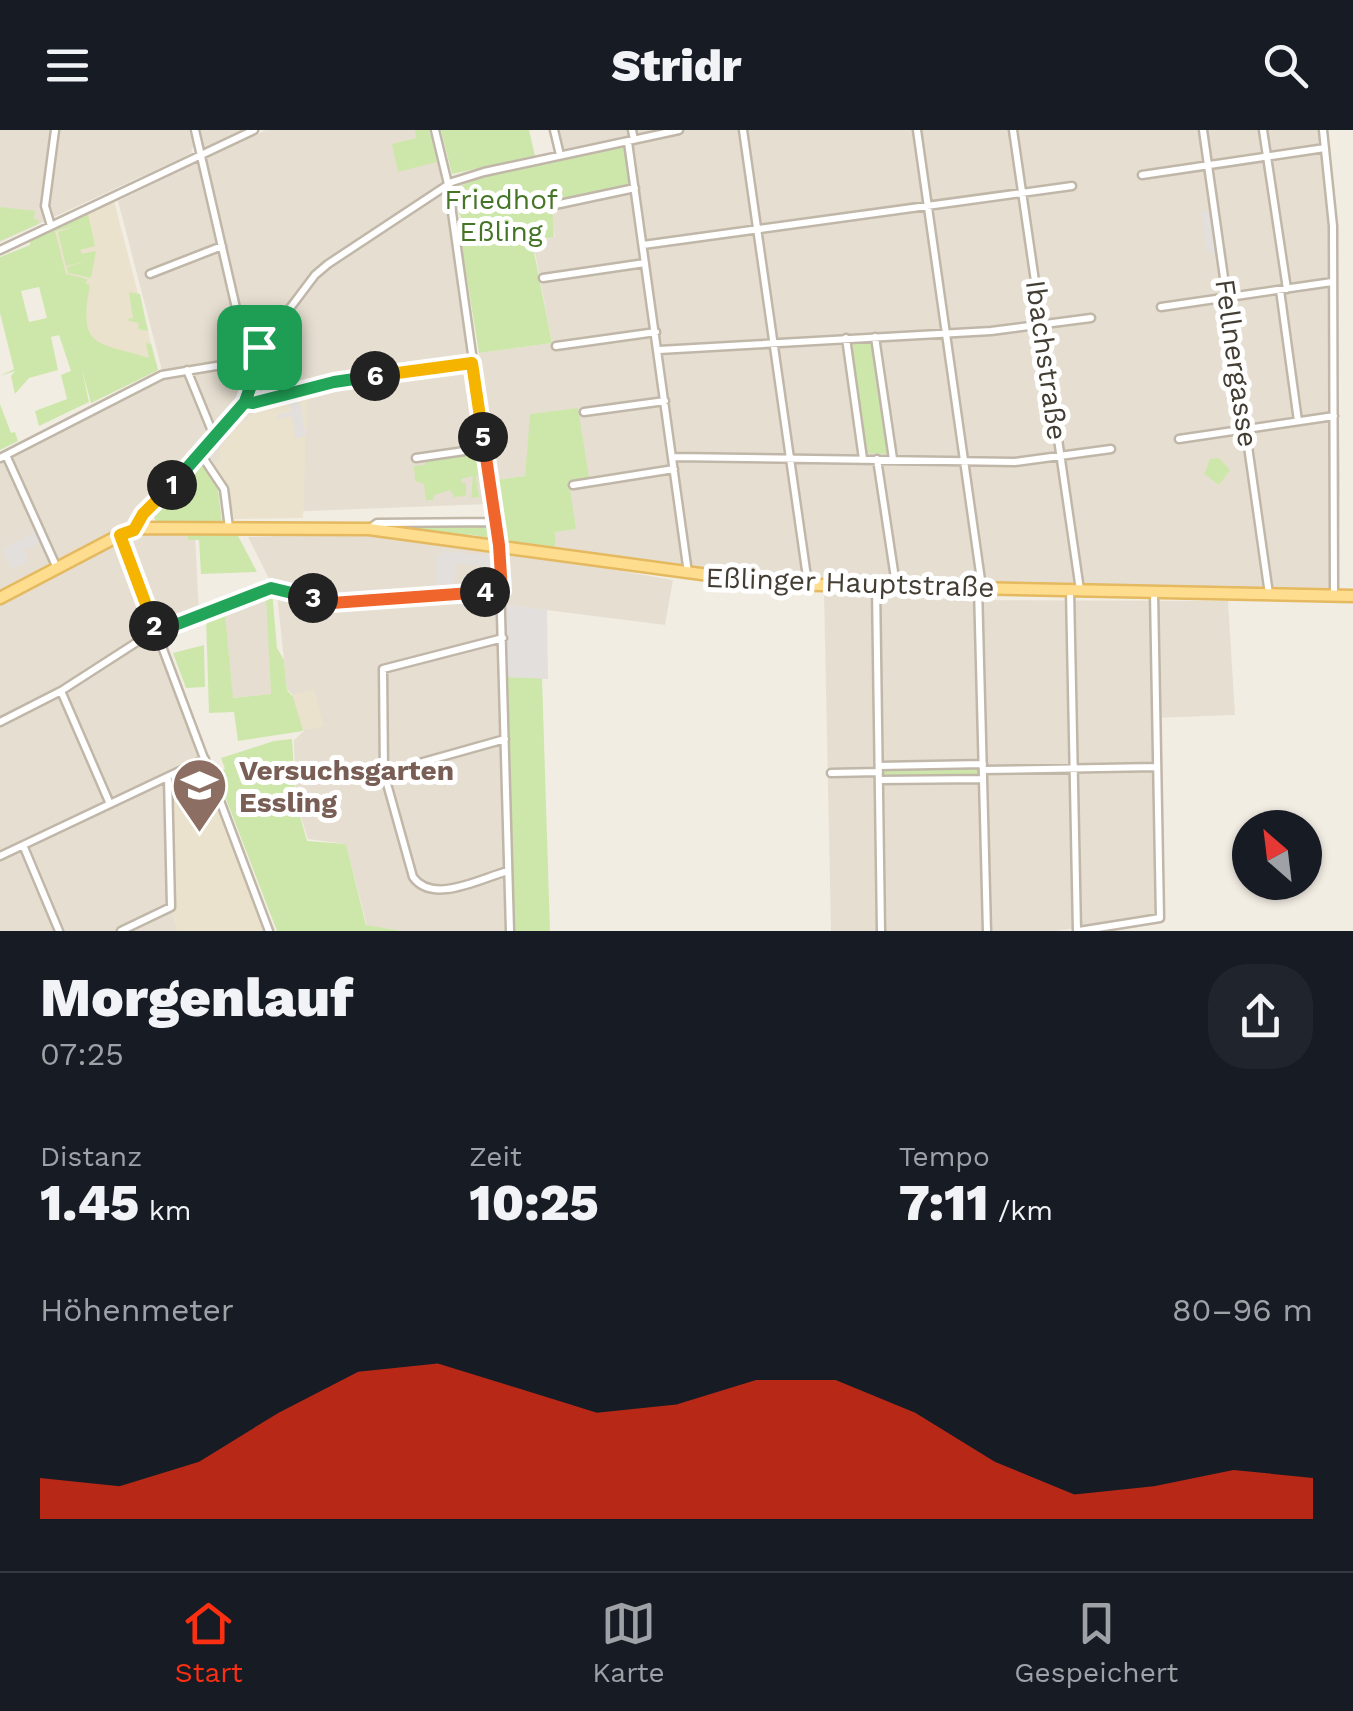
<!DOCTYPE html>
<html lang="de">
<head>
<meta charset="utf-8">
<style>
  :root { --surface:#171b24; --page:#20242c; --text:#f1f3f6; --muted:#9ea1a6; --line:#363941; --accent:#fb2f11 }
  body { margin:0; font-family:"Work Sans",sans-serif; background:var(--page); color:var(--text); height:100vh; display:flex; flex-direction:column; font-size:38px; white-space:nowrap }
  * { box-sizing:border-box; margin:0 }
  p { font-size:32px; color:var(--muted) }
  .icon { flex:none; width:55px; height:55px; fill:none; stroke:currentColor; stroke-width:2; stroke-linecap:round; stroke-linejoin:round }
  .map { position:relative; height:801px; overflow:hidden }
  .side { display:flex; flex-direction:column; background:var(--surface); flex:1 }
  .side>* { flex:none }
  .needle { width:65px; rotate:332deg }
  .controls { position:absolute; left:1232px; top:680px; display:grid; gap:20px }
  .controls a { display:grid; place-items:center; width:90px; height:90px; border-radius:50%; background:var(--surface); box-shadow:0 2px 8px #0004; font-size:50px }
  .pin { position:absolute; display:grid; place-items:center; width:85px; height:85px; color:#fff; margin:-42px; border-radius:20px; box-shadow:0 5px 15px #0006 }
  .km { position:absolute; width:50px; height:50px; margin:-25px; border-radius:50%; background:#222; color:#fff; font-size:28px; line-height:50px; text-align:center }
  .round { display:grid; place-items:center; flex:none; width:105px; height:105px; border-radius:40px; background:var(--page) }
  .headline { display:flex; align-items:center; justify-content:space-between; height:170px; padding:0 40px }
  h1 { font-size:55px; font-weight:800; line-height:75px }
  .figures { display:grid; grid-template-columns:repeat(3,1fr); gap:15px; height:170px; padding:10px 40px }
  .figures div { display:grid; align-content:center }
  .figures b { font-size:50px; font-weight:800 }
  .figures small { font-size:28px; font-weight:400 }
  .figures p { font-size:28px }
  .chart { height:280px; padding:20px 40px }
  .chart p { display:flex; justify-content:space-between }
  .chart svg { width:100%; height:180px; margin-top:10px; fill:var(--accent); opacity:.7 }
  header { display:flex; justify-content:space-between; align-items:center; height:130px; padding:0 40px; background:var(--surface); font-size:45px; font-weight:800 }
  .tab-bar { display:flex; justify-content:space-around; align-items:center; height:140px; border-top:2px solid var(--line); background:var(--surface); font-size:28px; color:var(--muted) }
  .tab-bar a { display:grid; justify-items:center; gap:5px }
  .tab-bar .on { color:var(--accent) }
  .map>svg:first-child { display:block }
  .residential { fill:#e6dfd1 }
  .education { fill:#ebe2cd }
  .green { fill:#cde7ab; fill-rule:evenodd }
  .parking { fill:#e2dfdc }
  .lines { fill:none; stroke-linecap:round; stroke-linejoin:round }
  .stream { stroke:#9ed0f0; stroke-width:2.5 }
  .minor-casing { stroke:#c0b7a9; stroke-width:11 }
  .primary-casing { stroke:#e4b95f; stroke-width:15 }
  .minor { stroke:#fff; stroke-width:6 }
  .primary { stroke:#ffdd8f; stroke-width:10 }
  .split-1-casing { stroke:#fff; stroke-width:20 }
  .split-2-casing { stroke:#fff; stroke-width:20 }
  .split-3-casing { stroke:#fff; stroke-width:20 }
  .split-4-casing { stroke:#fff; stroke-width:20 }
  .split-5-casing { stroke:#fff; stroke-width:20 }
  .split-6-casing { stroke:#fff; stroke-width:20 }
  .split-7-casing { stroke:#fff; stroke-width:20 }
  .split-8-casing { stroke:#fff; stroke-width:20 }
  .split-1 { stroke:#22a559; stroke-width:12 }
  .split-2 { stroke:#f5b400; stroke-width:12 }
  .split-3 { stroke:#22a559; stroke-width:12 }
  .split-4 { stroke:#f0652b; stroke-width:12 }
  .split-5 { stroke:#f0652b; stroke-width:12 }
  .split-6 { stroke:#f5b400; stroke-width:12 }
  .split-7 { stroke:#22a559; stroke-width:12 }
  .split-8 { stroke:#f5b400; stroke-width:12 }
  .labels { text-anchor:middle; stroke-width:10; stroke-linejoin:round; paint-order:stroke }
  .park-label { font-size:28px; fill:#467527; stroke:#fff }
  .street-label { font-size:28px; fill:#433d33; stroke:#fff }
  .education-label { font-size:28px; font-weight:bold; fill:#785e54; stroke:#fff; text-anchor:start }
</style>
</head>
<body>
<header><svg class="icon" aria-label="menu" viewBox="0 0 24 24"><path d="M4 6h16M4 12h16M4 18h16"/></svg>Stridr<svg class="icon" aria-label="search" viewBox="0 0 24 24"><circle cx="10" cy="10" r="6"/><path d="M15 15l6 6"/></svg></header>
<div class="map">
<svg width="1353" height="801" viewBox="0 0 1353 801">
  <rect width="100%" height="100%" fill="#f2ede3"/>
  <path class="residential" d="M0,0H189L193,16L191,23L177,30L0,112Z
    M199,0H248L205,21Z
    M266,0H429L442,51L489,374L233,384L225,349L211,329L197,317L138,381L149,404L195,406L199,480L151,500L198,627L165,643L172,650V781L178,801H0V332L164,248L118,71Z
    M556,0H1327L1335,96L1340,347L1338,459L1301,463L750,445L669,437L555,417L554,402L569,351L578,279L531,284L525,346L495,350L479,223L552,213L533,112L555,107L551,80L640,61L630,6L561,21Z
    M378,403L497,418L506,801H403L367,796L346,714L308,709L296,671L294,610L304,601L294,566L287,559L277,465L248,407Z
    M505,421L673,450L665,495L506,475Z
    M824,464L977,470L1228,471L1235,585L1153,588L1157,784L1154,787L1056,801H831Z
    M267,467L271,564L232,568L225,483Z"/>
  <path class="education" d="M114,71L158,240L91,273L51,101Z
    M307,268L303,388L234,389L231,363L214,334L221,327L220,319L231,306L228,303L259,280Z
    M314,559L324,596L283,604L281,568Z
    M202,635L264,801H178L172,781V650Z"/>
  <path class="green" d="M415,0H429L437,32L398,42L392,14L416,8Z
    M441,0H529L535,26L452,44Z
    M624,17L630,56L552,72L554,107L532,112L552,213L479,223L458,93L463,91L455,75L453,59L489,44Z
    M0,77L35,81L34,89L39,90L38,94L0,111Z
    M88,84L95,116L80,120L82,124L96,121L91,148L68,143L67,137L84,132L66,136L58,102L77,96L55,101L66,144L87,149L86,154L90,155C78,219 95,211 149,228L146,213L151,214L158,240L91,273L82,240L89,272L39,296L35,281L67,269L61,245L71,241L59,205L51,207L58,240L29,248L15,264L11,246L15,241L0,246L14,239L0,183V127L30,115V111ZM39,157L47,188L29,192L21,161Z
    M129,162L140,164L148,201L138,199L139,193L129,191L128,188L133,189Z
    M872,211L889,324L866,323L850,212Z
    M0,274L11,303L15,302L18,311L0,320Z
    M578,278L589,347L569,351L576,399L555,402V417L503,410L495,350L525,346L530,284Z
    M480,320L483,344L476,346L479,367L471,368L473,346L461,349L462,353H466V366L454,367L450,360L434,365L433,370H426L424,354L415,351L414,336L425,335V328L436,327L437,330L449,325L452,328V324L463,323L464,326L466,322Z
    M1219,328L1230,340L1219,355L1204,344L1210,329Z
    M203,334L217,351L222,393L156,391L153,385L158,378L197,335Z
    M378,395H488L492,408C477,409 476,401 458,407L382,398Z
    M233,403L237,404L257,442L201,444L199,410H188V404Z
    M272,461L277,518L284,530L287,560L293,567L303,601L238,611L234,582L209,583L206,487ZM266,467L271,564L233,568L225,483Z
    M204,515L205,557L186,558L173,523Z
    M508,547L542,548L550,801H513Z
    M292,609L296,672L307,711L346,714L366,795L403,801H277L216,643L225,639L221,628L274,611Z
    M979,637L981,639L978,647L886,648L882,640Z"/>
  <path class="parking" d="M1211,80L1217,123H1207L1201,82Z
    M300,272L306,306L295,309L292,286L277,289V285L291,281L290,274Z
    M37,401L42,412L24,420L28,431L12,439L2,419Z
    M442,421L492,426L491,437L456,433L453,458H436V425H441Z
    M506,475L547,480L548,549L508,547Z"/>
  <g class="lines">
    <path class="stream" d="M173,367L176,371"/>
    <defs>
      <path id="minor" d="M195,0L245,217L244,226
        M435,0L448,54L499,415L510,801
        M554,0L560,25
        M632,0L634,10
        M743,0L808,454
        M917,0L982,457
        M1013,0L1080,460
        M1203,0L1269,464
        M1263,0L1287,159
        M1323,0L1333,96L1334,466
        M628,12L688,443
        M1142,45L1325,18
        M555,75L635,58
        M51,96L45,76L55,0
        M643,115L1072,56
        M0,120L254,0
        M150,144L222,116
        M543,148L645,133
        M1280,160L1298,291
        M1161,177L1332,152
        M875,207L893,329
        M846,208L863,329
        M556,216L656,202
        M659,220L991,201L1091,188
        M244,226L237,228L233,236L239,246H247
        M187,240L214,306
        M245,271L253,273L333,252L472,233
        M584,282L665,271
        M1179,309L1334,286
        M200,323L224,359L229,398
        M6,325L57,438
        M673,327L1015,332L1111,319
        M0,328L162,245L234,233
        M416,328L485,318
        M877,329L896,455
        M573,355L674,339
        M369,399L377,393L495,392
        M133,401L143,385L245,271L250,259L247,246L253,237L251,230L315,145L328,134L452,52L484,42L679,0
        M120,405L269,801
        M876,456L881,801
        M978,457L987,801
        M1070,460L1077,801
        M503,508L383,539L384,643L505,609
        M61,561L110,674
        M0,592L61,561L151,503L271,458L332,473L502,461
        M879,636L983,634
        M983,640L1156,637
        M384,643L413,747C433,775 481,748 508,741
        M831,643L879,642
        M879,650L983,649
        M23,715L59,801
        M0,726L205,629
        M121,801L171,777L168,647
        M1079,801L1160,788L1154,463"/>
      <path id="primary" d="M0,468L120,405L141,398L369,399L775,454L1353,466"/>
    </defs>
    <use href="#minor" class="minor-casing"/>
    <use href="#primary" class="primary-casing"/>
    <use href="#minor" class="minor"/>
    <use href="#primary" class="primary"/>
  </g>
  <g class="lines">
    <defs>
      <path id="split-1" d="M172,355L245,272L250,258L247,246L252,242L251,230L259,217"/>
      <path id="split-2" d="M154,496L120,405L134,400L143,384L172,355"/>
      <path id="split-3" d="M154,496L156,501L162,500L271,458L313,468"/>
      <path id="split-4" d="M313,468L332,473L485,462"/>
      <path id="split-5" d="M483,307L499,415L502,461L485,462"/>
      <path id="split-6" d="M375,246L472,233L483,307"/>
      <path id="split-7" d="M235,243L247,246L250,258L245,272L253,273L334,252L375,246"/>
      <path id="split-8" d="M235,243L233,236L237,228L246,227L259,217"/>
    </defs>
    <use href="#split-1" class="split-1-casing"/>
    <use href="#split-2" class="split-2-casing"/>
    <use href="#split-3" class="split-3-casing"/>
    <use href="#split-4" class="split-4-casing"/>
    <use href="#split-5" class="split-5-casing"/>
    <use href="#split-6" class="split-6-casing"/>
    <use href="#split-7" class="split-7-casing"/>
    <use href="#split-8" class="split-8-casing"/>
    <use href="#split-1" class="split-1"/>
    <use href="#split-2" class="split-2"/>
    <use href="#split-3" class="split-3"/>
    <use href="#split-4" class="split-4"/>
    <use href="#split-5" class="split-5"/>
    <use href="#split-6" class="split-6"/>
    <use href="#split-7" class="split-7"/>
    <use href="#split-8" class="split-8"/>
  </g>
  <defs>
    <symbol id="university-pin" viewBox="-11 -11 22 30"><path d="M0 17L-7.5 6A9.5 9.5 0 1 1 7.5 6Z" fill="#8d6e63" stroke="#fff"/><path d="M0-5L7-2L0 1L-7-2ZM-4 1L0 2.5L4 1V4Q0 6-4 4Z" fill="#fff"/></symbol>
  </defs>
  <g fill-rule="evenodd">
    <use href="#university-pin" x="168" y="624" width="63" height="86"/>
  </g>
  <g class="labels">
    <g class="park-label">
      <text x="501" y="79">Friedhof<tspan x="501" dy="32">Eßling</tspan></text>
    </g>
    <g class="street-label">
      <text transform="translate(1047 230) rotate(82)" y="10">Ibachstraße</text>
      <text transform="translate(1237 233) rotate(82)" y="10">Fellnergasse</text>
      <text transform="translate(850 452) rotate(2)" y="10">Eßlinger Hauptstraße</text>
    </g>
    <g class="education-label">
      <text x="239" y="650">Versuchsgarten<tspan x="239" dy="32">Essling</tspan></text>
    </g>
  </g>
</svg>
<div class="controls">
<a><svg class="needle" viewBox="-14 -14 28 28"><path d="M0-13l5 13h-10z" fill="#e53935"/><path d="M0 13l5-13h-10z" fill="#9ea1a6"/></svg></a>
</div>
<div class="pin" style="left:259px;top:217px;background:#1e9e55"><svg class="icon" aria-label="arrive" viewBox="0 0 24 24"><path d="M6 21V4h12l-3 4 3 4H6"/></svg></div>
<b class="km" style="left:172px;top:355px">1</b>
<b class="km" style="left:154px;top:496px">2</b>
<b class="km" style="left:313px;top:468px">3</b>
<b class="km" style="left:485px;top:462px">4</b>
<b class="km" style="left:483px;top:307px">5</b>
<b class="km" style="left:375px;top:246px">6</b>
</div>
<section class="side">
<div class="headline"><div><h1>Morgenlauf</h1><p>07:25</p></div><a class="round"><svg class="icon" aria-label="share" viewBox="0 0 24 24"><path d="M12 15V3M7 8l5-5 5 5M5 13v7h14v-7"/></svg></a></div>
<div class="figures">
<div><p>Distanz</p><b>1.45<small> km</small></b></div>
<div><p>Zeit</p><b>10:25</b></div>
<div><p>Tempo</p><b>7:11<small> /km</small></b></div>
</div>
<div class="chart"><p><span>Höhenmeter</span>80–96 m</p>
<svg viewBox="0 0 160 44" preserveAspectRatio="none"><path d="M0 44V34L10 36L20 30L30 18L40 8L50 6L60 12L70 18L80 16L90 10L100 10L110 18L120 30L130 38L140 36L150 32L160 34V44z"/></svg>
</div>
</section>
<nav class="tab-bar">
<a class="on"><svg class="icon" aria-label="home" viewBox="0 0 24 24"><path d="M3 11l9-7 9 7M6 9v11h12V9"/></svg>Start</a>
<a><svg class="icon" aria-label="map" viewBox="0 0 24 24"><path d="M3 6l6-2 6 2 6-2v14l-6 2-6-2-6 2zM9 4v14M15 6v14"/></svg>Karte</a>
<a><svg class="icon" aria-label="saved" viewBox="0 0 24 24"><path d="M7 4h10v16l-5-4-5 4z"/></svg>Gespeichert</a>
</nav>
</body>
</html>
